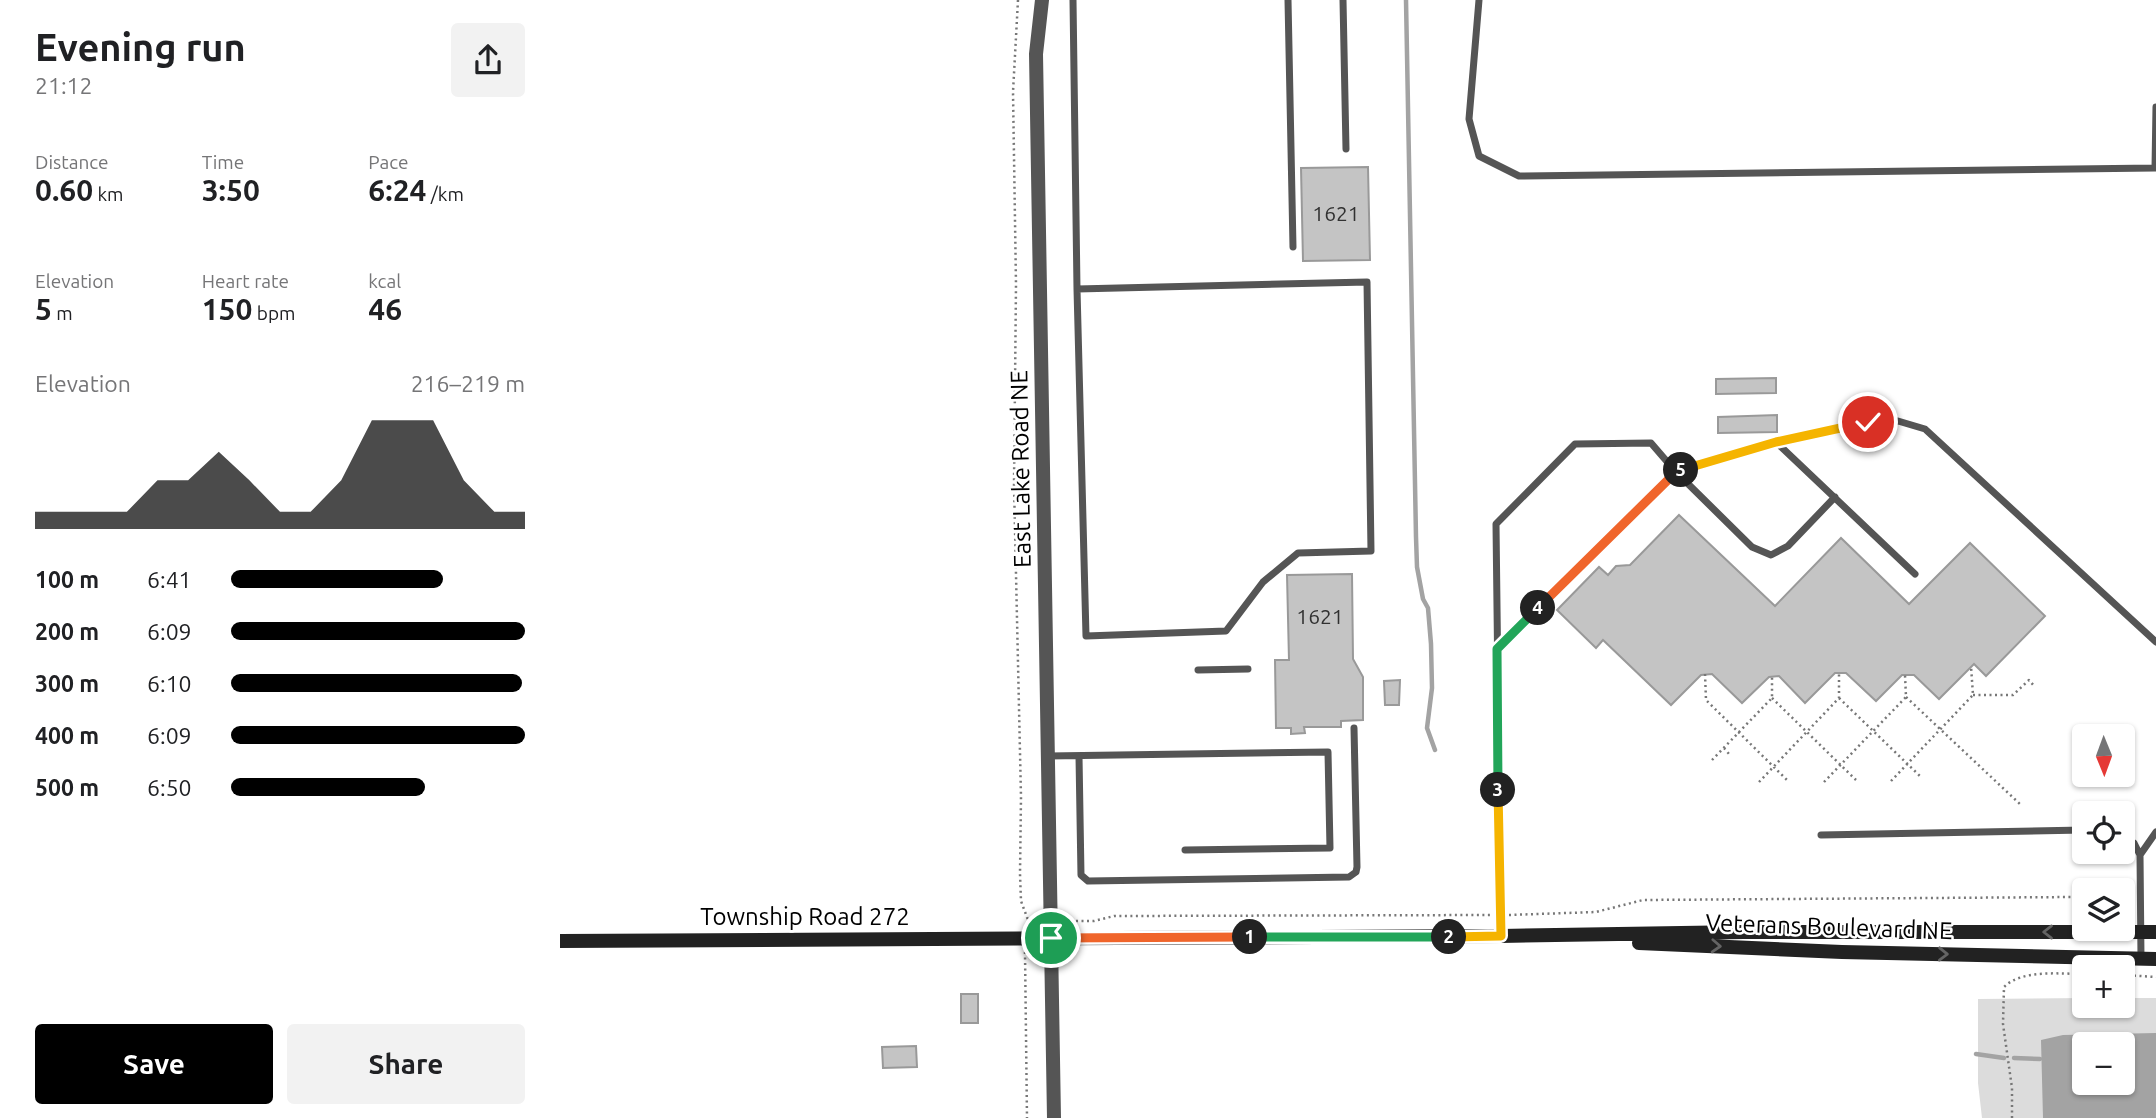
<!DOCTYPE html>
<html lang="en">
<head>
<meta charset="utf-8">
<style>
  :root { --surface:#fff; --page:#f2f2f2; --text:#202124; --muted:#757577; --accent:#000 }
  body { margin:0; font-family:Ubuntu,sans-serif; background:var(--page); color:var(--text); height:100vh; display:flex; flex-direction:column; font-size:26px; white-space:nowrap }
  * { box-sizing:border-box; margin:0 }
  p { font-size:23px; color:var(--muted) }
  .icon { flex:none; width:38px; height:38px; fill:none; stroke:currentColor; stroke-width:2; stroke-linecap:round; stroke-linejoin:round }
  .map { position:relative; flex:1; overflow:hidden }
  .panel { display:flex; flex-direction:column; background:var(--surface); width:560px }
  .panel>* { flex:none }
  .needle { width:46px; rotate:179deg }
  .controls { position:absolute; left:1512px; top:724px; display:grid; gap:14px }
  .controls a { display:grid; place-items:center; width:63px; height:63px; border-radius:7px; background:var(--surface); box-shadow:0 2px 5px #0004; font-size:35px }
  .pin { position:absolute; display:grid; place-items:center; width:60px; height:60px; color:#fff; margin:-30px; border:4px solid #fff; border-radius:50%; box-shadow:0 2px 7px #0007 }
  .km { position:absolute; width:35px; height:35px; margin:-18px; border-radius:50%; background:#222; color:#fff; font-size:19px; line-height:35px; text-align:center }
  .round { display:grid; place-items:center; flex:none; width:74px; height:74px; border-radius:7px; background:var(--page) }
  .head { display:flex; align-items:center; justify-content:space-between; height:119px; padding:0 35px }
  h1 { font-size:38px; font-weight:700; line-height:52px }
  .stats { display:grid; grid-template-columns:repeat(3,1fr); gap:10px; height:119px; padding:7px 35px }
  .stats div { display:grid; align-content:center }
  .stats b { font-size:30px; font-weight:700 }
  .stats small { font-size:19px; font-weight:400 }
  .stats p { font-size:19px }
  .chart { height:196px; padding:14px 35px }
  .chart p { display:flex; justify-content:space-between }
  .chart svg { width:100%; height:126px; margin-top:7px; fill:var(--accent); opacity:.7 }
  .primary-button { display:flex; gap:14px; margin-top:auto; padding:14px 35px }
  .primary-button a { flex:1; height:80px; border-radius:7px; background:var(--accent); color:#fff; font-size:28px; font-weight:700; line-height:80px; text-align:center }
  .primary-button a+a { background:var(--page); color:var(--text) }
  ul { padding:0 35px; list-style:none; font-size:23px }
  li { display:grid; grid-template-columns:112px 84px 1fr; align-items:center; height:52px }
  li i { height:18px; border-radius:9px; background:var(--accent) }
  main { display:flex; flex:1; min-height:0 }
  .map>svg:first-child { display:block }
  .green { fill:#dcdcdc; fill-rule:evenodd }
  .water { fill:#a3a3a3; fill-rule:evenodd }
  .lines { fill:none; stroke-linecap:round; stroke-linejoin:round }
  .stream { stroke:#a3a3a3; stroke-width:4.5 }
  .building { fill:#c4c4c4; stroke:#999; stroke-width:2 }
  .path { stroke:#777; stroke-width:2.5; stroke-dasharray:2 3.5; stroke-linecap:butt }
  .lane { stroke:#555; stroke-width:7 }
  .street { stroke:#555; stroke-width:14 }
  .secondary { stroke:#222; stroke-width:14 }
  .oneway { stroke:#646464 }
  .split-1-casing { stroke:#fff; stroke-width:14 }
  .split-2-casing { stroke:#fff; stroke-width:14 }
  .split-3-casing { stroke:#fff; stroke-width:14 }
  .split-4-casing { stroke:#fff; stroke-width:14 }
  .split-5-casing { stroke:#fff; stroke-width:14 }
  .split-6-casing { stroke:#fff; stroke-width:14 }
  .split-1 { stroke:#f0652b; stroke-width:9 }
  .split-2 { stroke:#22a559; stroke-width:9 }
  .split-3 { stroke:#f5b400; stroke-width:9 }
  .split-4 { stroke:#22a559; stroke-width:9 }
  .split-5 { stroke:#f0652b; stroke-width:9 }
  .split-6 { stroke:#f5b400; stroke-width:9 }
  .labels { text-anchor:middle; stroke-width:5; stroke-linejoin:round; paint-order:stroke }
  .number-label { font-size:21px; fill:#313131 }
  .street-label { font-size:24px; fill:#000; stroke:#fff }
</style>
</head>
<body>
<main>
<section class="panel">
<div class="head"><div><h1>Evening run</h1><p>21:12</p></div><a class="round"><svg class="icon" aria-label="share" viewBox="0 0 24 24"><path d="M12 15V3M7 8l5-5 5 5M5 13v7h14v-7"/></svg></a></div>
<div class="stats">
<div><p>Distance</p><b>0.60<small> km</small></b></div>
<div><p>Time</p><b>3:50</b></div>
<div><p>Pace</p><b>6:24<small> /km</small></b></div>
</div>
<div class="stats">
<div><p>Elevation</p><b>5<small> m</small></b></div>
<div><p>Heart rate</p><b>150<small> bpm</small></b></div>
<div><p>kcal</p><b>46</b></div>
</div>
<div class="chart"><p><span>Elevation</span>216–219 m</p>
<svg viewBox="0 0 160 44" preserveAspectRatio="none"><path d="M0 44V38L10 38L20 38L30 38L40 27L50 27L60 17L70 27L80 38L90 38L100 27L110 6L120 6L130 6L140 27L150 38L160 38V44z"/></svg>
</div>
<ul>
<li><b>100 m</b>6:41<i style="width:72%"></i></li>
<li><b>200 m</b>6:09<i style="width:100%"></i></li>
<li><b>300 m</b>6:10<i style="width:99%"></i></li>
<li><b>400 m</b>6:09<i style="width:100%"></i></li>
<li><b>500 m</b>6:50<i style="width:66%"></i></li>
</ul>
<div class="primary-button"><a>Save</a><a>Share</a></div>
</section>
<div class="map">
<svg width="1596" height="1118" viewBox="0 0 1596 1118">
  <rect width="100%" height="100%" fill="#fff"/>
  <path class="green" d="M1524,998V1006H1563V998H1596V1118H1422L1418,1083V999ZM1524,1045H1563V1083H1524Z"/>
  <path class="water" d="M1596,1033V1118H1483L1481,1040L1503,1035ZM1524,1045H1563V1083H1524Z"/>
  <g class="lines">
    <path class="stream" d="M846,0L856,537L857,567L863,599L868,608L871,644L872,688L867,728L875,750
      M1416,1054L1444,1058
      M1454,1058L1480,1059"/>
  </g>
  <path class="building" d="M808,167L810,260L743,261L741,168Z
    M1216,378V393L1156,394V379Z
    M1217,415V432L1158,433V417Z
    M1119,515L1215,606L1281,538L1349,604L1410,543L1485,616L1426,676L1414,664L1379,699L1354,675H1342L1316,701L1286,673H1275L1245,703L1219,676L1209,677L1182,703L1152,674L1141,675L1111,705L1043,640L1036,648L997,610L1039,567L1048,575L1056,566L1070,565Z
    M792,574L793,659L803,677V720L781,721V727H744L745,733L731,734V728H716L715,660H729L727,575Z
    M840,680L839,705H825L824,681Z
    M401,994H418V1023H401Z
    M356,1046L357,1067L323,1068L322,1047Z"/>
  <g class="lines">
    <path class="path" d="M458,0L453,92L456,285L454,485L461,797L460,874L461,901L468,920
      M1145,674L1146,700L1227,780
      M1413,695H1453L1469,680L1475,687
      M1346,697L1461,805
      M1212,698L1296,780
      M1279,698L1362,778
      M1164,748L1169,754
      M1152,760L1212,698V677
      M1331,781L1413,695L1411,666
      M1199,782L1279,698V673
      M1264,782L1346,697L1345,675
      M949,915L1036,912L1083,900L1513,897L1524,901
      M1563,915L1572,916
      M505,921H534L554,916L932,915
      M467,925L468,920L478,921
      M465,952L467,1118
      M1563,975L1596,977
      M1452,1118V1088L1443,1024L1444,987C1462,969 1501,974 1524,974"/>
    <path class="lane" d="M513,0L517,289L526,636L666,631L703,582L738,553L811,551L807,282L517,289
      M728,0L733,247
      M783,0L786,149
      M919,0L909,119L919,156L959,176L1595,168L1596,107
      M1216,442L1308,422L1338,421L1365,429L1596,642
      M937,649L1116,472L1192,547L1211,555L1228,546L1275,497
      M638,670L688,669
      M488,756L768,752L770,848L625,850
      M519,756L521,875L528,881L789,877L796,872L797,867L794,728
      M1261,835L1524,830
      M1563,835L1574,843L1580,855L1581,958
      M1580,855L1596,832
      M941,936L936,524L1015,444L1091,443L1116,472L1216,442L1355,574"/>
    <path class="street" d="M482,0L476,54L494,1118"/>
    <path class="secondary" d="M0,941L941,936L1184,932H1596
      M1079,943L1282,952L1596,959"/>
  </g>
  <defs><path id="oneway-chevron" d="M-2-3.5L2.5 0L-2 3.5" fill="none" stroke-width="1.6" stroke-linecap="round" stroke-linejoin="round" transform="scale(1.75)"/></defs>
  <g class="oneway">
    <use href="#oneway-chevron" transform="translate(1488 932) rotate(180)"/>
    <use href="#oneway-chevron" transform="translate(1156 946) rotate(3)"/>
    <use href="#oneway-chevron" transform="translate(1383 954) rotate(1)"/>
  </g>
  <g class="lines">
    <defs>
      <path id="split-1" d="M491,938L690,937"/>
      <path id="split-2" d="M690,937H889"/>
      <path id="split-3" d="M889,937L941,936L938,790"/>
      <path id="split-4" d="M938,790L937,649L978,608"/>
      <path id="split-5" d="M978,608L1116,472L1121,470"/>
      <path id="split-6" d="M1121,470L1216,442L1308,422"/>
    </defs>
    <use href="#split-1" class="split-1-casing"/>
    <use href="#split-2" class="split-2-casing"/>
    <use href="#split-3" class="split-3-casing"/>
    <use href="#split-4" class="split-4-casing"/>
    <use href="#split-5" class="split-5-casing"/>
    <use href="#split-6" class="split-6-casing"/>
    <use href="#split-1" class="split-1"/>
    <use href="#split-2" class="split-2"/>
    <use href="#split-3" class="split-3"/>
    <use href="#split-4" class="split-4"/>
    <use href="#split-5" class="split-5"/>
    <use href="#split-6" class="split-6"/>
  </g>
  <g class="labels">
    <g class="number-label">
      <text x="776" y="221">1621</text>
      <text x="760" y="624">1621</text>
    </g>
    <g class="street-label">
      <text transform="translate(461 469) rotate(-91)" y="8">East Lake Road NE</text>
      <text x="245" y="925">Township Road 272</text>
      <text transform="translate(1269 927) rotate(2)" y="8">Veterans Boulevard NE</text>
    </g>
  </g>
</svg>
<div class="controls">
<a><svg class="needle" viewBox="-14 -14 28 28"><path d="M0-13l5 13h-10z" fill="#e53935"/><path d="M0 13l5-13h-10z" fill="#757577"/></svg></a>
<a><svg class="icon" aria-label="locate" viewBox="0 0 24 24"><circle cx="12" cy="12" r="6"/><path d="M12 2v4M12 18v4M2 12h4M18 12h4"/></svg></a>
<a><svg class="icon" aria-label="layers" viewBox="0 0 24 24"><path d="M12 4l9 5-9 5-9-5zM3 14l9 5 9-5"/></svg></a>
<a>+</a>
<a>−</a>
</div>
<div class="pin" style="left:491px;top:938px;background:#1e9e55"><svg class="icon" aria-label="arrive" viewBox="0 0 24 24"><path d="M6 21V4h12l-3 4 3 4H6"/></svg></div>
<div class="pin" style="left:1308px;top:422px;background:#d93025"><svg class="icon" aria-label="check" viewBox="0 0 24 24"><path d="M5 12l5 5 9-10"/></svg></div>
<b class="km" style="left:690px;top:937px">1</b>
<b class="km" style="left:889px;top:937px">2</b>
<b class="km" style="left:938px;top:790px">3</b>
<b class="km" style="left:978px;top:608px">4</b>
<b class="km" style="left:1121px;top:470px">5</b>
</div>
</main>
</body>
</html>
